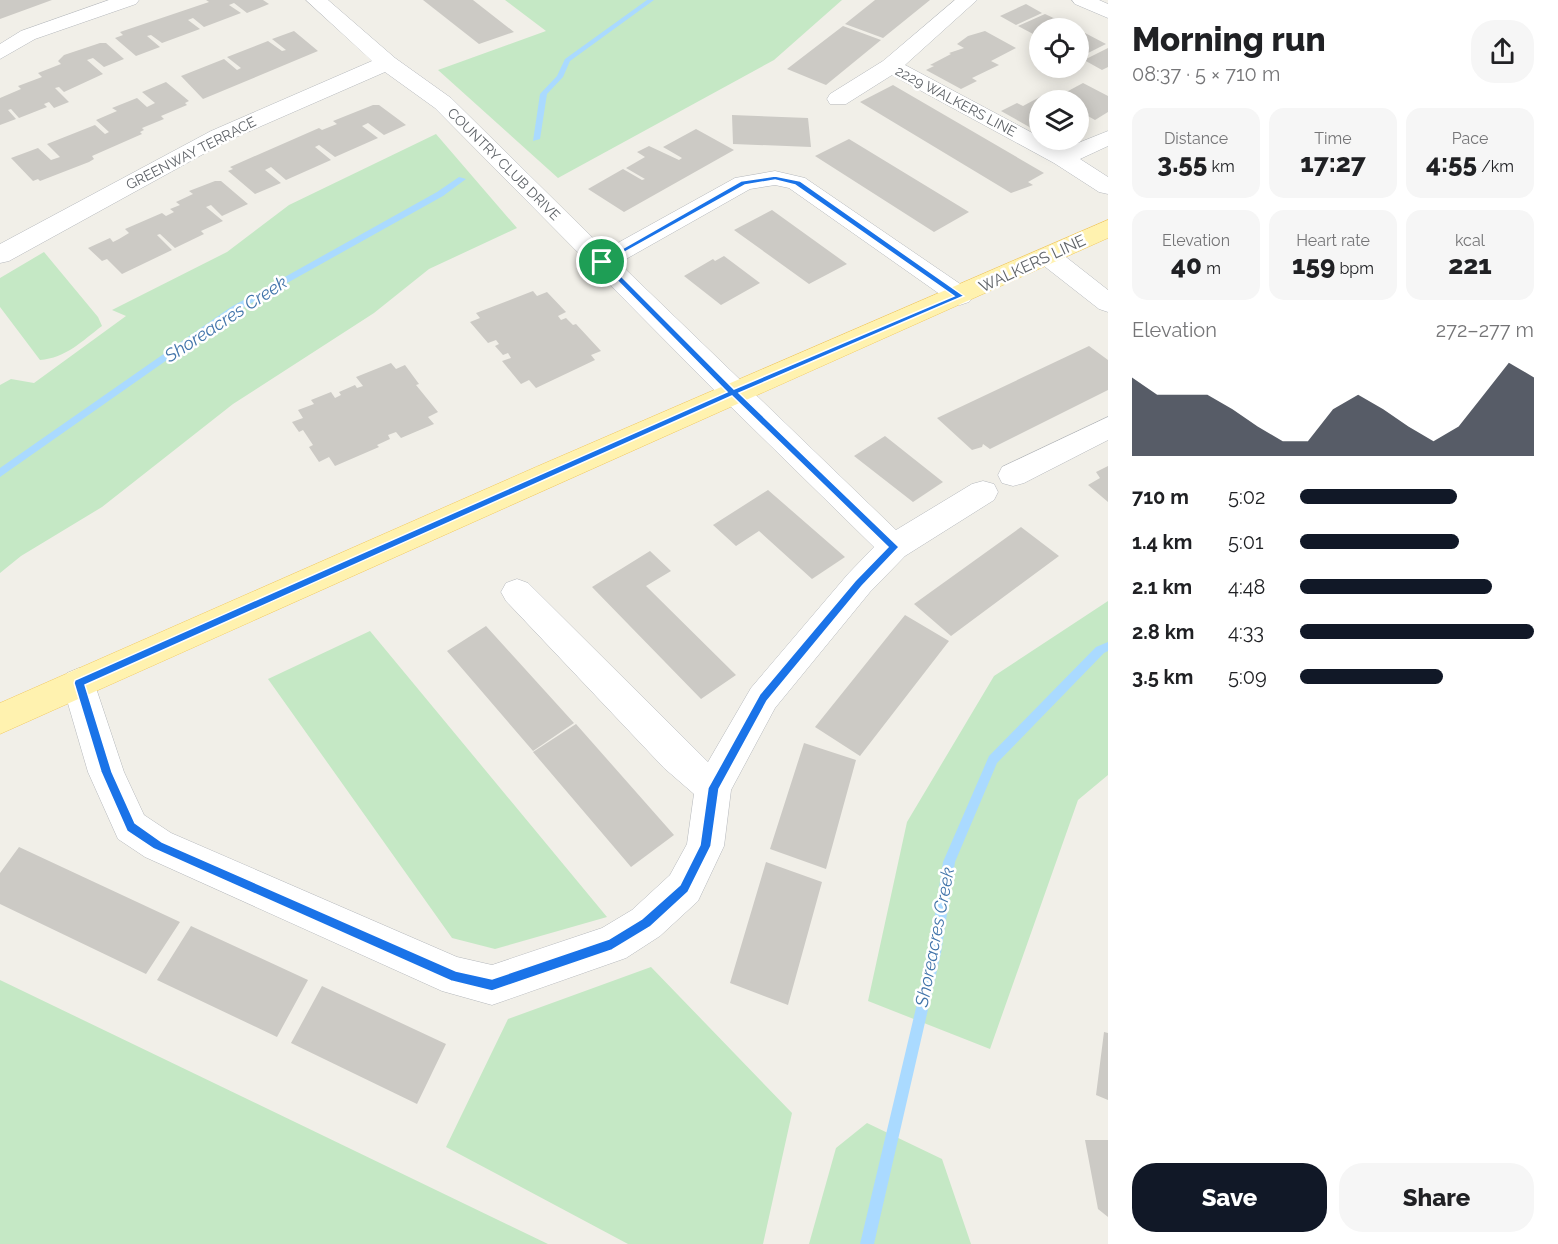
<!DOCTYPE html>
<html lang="en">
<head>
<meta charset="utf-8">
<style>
  :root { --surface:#fff; --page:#f6f6f6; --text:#202124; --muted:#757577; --accent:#111827 }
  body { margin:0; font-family:Raleway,sans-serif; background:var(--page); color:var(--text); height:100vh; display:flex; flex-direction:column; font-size:22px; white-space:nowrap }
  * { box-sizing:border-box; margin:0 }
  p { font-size:20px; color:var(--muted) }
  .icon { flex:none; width:33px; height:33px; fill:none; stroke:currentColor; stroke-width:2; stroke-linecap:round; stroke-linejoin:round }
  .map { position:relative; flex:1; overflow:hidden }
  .side { display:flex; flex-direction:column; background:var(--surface); width:450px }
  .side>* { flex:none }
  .fabs { position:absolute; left:1029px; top:18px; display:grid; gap:12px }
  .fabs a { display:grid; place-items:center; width:60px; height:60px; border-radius:50%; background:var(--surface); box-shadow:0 3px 15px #0003; font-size:30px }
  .pin { position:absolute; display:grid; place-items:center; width:51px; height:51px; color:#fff; margin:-26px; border:3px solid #fff; border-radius:50%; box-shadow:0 2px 6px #0007 }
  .round { display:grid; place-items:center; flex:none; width:63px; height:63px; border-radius:24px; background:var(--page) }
  .head { display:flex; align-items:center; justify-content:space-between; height:102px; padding:0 24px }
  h1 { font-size:33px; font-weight:800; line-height:45px }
  .stats { display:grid; grid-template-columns:repeat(3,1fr); gap:9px; height:102px; padding:6px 24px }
  .stats div { display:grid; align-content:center; border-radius:15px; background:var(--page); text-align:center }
  .stats b { font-size:26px; font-weight:800 }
  .stats small { font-size:16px; font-weight:400 }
  .stats p { font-size:16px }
  .chart { height:168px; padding:12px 24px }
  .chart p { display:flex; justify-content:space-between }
  .chart svg { width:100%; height:108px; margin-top:6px; fill:var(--accent); opacity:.7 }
  .cta { display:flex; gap:12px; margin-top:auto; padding:12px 24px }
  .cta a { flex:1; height:69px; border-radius:24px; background:var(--accent); color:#fff; font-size:24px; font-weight:800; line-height:69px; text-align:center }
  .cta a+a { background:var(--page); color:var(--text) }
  ul { padding:0 24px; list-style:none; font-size:20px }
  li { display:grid; grid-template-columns:96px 72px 1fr; align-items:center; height:45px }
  li i { height:15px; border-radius:8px; background:var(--accent) }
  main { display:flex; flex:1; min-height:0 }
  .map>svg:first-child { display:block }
  .green { fill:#c5e8c5 }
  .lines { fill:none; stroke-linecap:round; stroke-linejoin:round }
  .stream { fill:#aadaff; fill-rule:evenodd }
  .building { fill:#cccac5 }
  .minor-casing { stroke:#b5b8bc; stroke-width:1 }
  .major-casing { stroke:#f2c960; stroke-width:1 }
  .minor { fill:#fff; fill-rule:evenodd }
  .major { fill:#fff2af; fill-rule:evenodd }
  .route { fill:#1a73e8; stroke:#fff; stroke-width:1.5; fill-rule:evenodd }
  .labels { text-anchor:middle; stroke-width:5; stroke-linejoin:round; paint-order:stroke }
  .far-street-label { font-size:14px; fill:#5f6368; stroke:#fff }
  .street-label { font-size:16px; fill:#5f6368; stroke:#fff }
  .water-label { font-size:18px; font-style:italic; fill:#4174aa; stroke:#fff }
</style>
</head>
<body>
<main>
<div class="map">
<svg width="1108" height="1244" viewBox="0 0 1108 1244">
  <rect width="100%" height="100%" fill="#f1efe8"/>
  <path class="green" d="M505,0H842L774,60L558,178L438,70L546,31Z
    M436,134L517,228L429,269L374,313L233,404L102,507L21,556L0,573V385L11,379L34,383L126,316L112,310L227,252L289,205Z
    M44,252L98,317L102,326C82,341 66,358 40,360L0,307V278Z
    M1108,601V775L1078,800L990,1049L868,1001L907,822L994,676Z
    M370,631L607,917L495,949L452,938L268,679Z
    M651,967L792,1113L763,1244H628L446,1147L508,1019Z
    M0,980L548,1244H0Z
    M867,1123L942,1159L971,1244H809L836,1148Z"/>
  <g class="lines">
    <path class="stream" d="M647,0H654L570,61L563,77L547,94L540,139L533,141L540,94L557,76L565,59Z
      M459,177L466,179L443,196L237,311L0,477V468L231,307L437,192Z
      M1108,642V651L1104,653L997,763L955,862L941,953L874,1244H860L929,953L943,862L989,756L1096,647Z"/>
  </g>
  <path class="building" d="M0,0H52L0,19Z
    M206,0H263L269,4L247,13L234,3L229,5L241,13L204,27L193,18L188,20L200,29L162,43L151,35L147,36L160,47L136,56L115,38L123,35L120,32L209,2Z
    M423,0H473L514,32L479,44Z
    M875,0H930L883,38L845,24Z
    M1026,4L1042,13L1016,25L1000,16Z
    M1045,14L1062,22L1049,28H1040V33L1035,35L1018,26Z
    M843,26L881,40L826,85L787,69Z
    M294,31L318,51L203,99L181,76L224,59L237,70L241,68L227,57L268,41L282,51L286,50L272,39Z
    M985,31L1016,48L991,61L999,65L972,78L977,81L961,89L926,70L934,66L930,65L951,54L949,53L964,48L957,44L968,36Z
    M1085,33L1106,44L1078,58V36Z
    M100,43H106L124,59L104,67L93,58L87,60L103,74L64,92L59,87L55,88L69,102L54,108L49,102L44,104L47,107L19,118L11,109L8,110L16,119L0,125V98L21,89L18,86L42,77L38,73L61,64L58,61L64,55Z
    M1108,48V67L1102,70L1084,60Z
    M166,82L189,101L185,103L187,105L161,116L164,119L142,128L144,130L140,132L142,134L92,156L94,159L89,162L40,181L38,179L33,181L11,158L38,148L51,160L60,157L47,144L95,125L105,134L109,132L96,120L117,111L112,108L137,98L147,107L155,103L142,92Z
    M1083,83L1108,96V112L1095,120L1086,115L1078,119V100H1040V133L1001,111L1017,103L1023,106L1049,92L1057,97Z
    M893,85L1044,173L1028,182L1033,185L1011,193L860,102Z
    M373,105H379L406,125L384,135L368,123L362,126L378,138L335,157L319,145L315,147L331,160L286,180L271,167L265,170L281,183L255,194L228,171L233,169L230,167L319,128L322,130L337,124L333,121Z
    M732,115L808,118L811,147L733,144Z
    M696,129L734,150L624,212L588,189L623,169L642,180L645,179L626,168L645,157L637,152L649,146L679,160L682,158L663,147Z
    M849,139L969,212L934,232L815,156Z
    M215,181H221L248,204L222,216L211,205L206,207L223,221L201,231L204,234L175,248L160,234L157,235L172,250L122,274L107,259L102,261L88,248L110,238L113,242L119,239L129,233L125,229L162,213L166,216L174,212L170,209L180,205L176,202L193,194L189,191Z
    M772,210L847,264L809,284L734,230Z
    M724,256L760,283L721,305L684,276L713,259L715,261Z
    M533,291L537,296L547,292L566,312L558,316L561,320L566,318L573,325L576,324L601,351L591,355L595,360L536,388L529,380L521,384L502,361L511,358L508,353L503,355L495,346L499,344L496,340L488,343L470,322L480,318L476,313Z
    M1089,346L1108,360V390L990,449L983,444L982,447L972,450L937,418Z
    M391,363L396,369L405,365L419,384L416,385L438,412L428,417L434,424L401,438L396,432L388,435L390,439L377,445L379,447L335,466L329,457L319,462L309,447L313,445L303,430L299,432L292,422L303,418L298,410L314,404L311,400L331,392L335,398L341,395L339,392L355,385L357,388L363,386L356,377Z
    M885,436L943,482L913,502L854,456Z
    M1108,466V502L1088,485L1100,478L1096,472Z
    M768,490L845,557L812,579L759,531L736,546L713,525Z
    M1021,527L1059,556L951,636L914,604Z
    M650,551L671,571L646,586L736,675L701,699L592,587Z
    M905,615L949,641L860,756L815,727Z
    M486,626L574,723L533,751L447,651Z
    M576,724L674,835L631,867L533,752Z
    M804,743L856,760L826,869L770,849Z
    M19,847L180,922L146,974L0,904V873Z
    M766,862L822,882L788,1005L730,983Z
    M191,926L308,980L277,1037L157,980Z
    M322,986L446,1044L417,1104L291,1043Z
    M1104,1032L1108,1033V1100L1096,1095Z
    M1085,1140H1108V1217L1098,1209Z"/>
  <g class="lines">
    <defs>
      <path id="minor" d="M109,0H139L136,4L35,39L0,59V44L21,31Z
        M306,0H328L395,58L451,98L605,250L735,178L775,171L805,178L969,290L973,296L969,302L960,305L951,302L789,188L775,185L750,189L619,263L896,530L972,484L983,481L994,484L998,492L994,500L905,556L870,592L775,708L731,790L724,846L698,901L660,936L626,958L492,1005L442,991L145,857L118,839L88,772L62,683L67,673L79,668L91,673L124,772L144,815L171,833L457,957L492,965L602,928L632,910L670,875L687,844L694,794L664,768L506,601L501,592L506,583L517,579L528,583L708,762L751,688L848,574L874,547L723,399L435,108L385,72L227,141L9,261L0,263V244L211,131L372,61Z
        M955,0H977L905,65L1040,137V140L1063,149L1108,131V146L1080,159L1108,177V194L1099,192L1054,163L892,75L846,104H830L827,99L830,94L883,61Z
        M1072,0H1099L1108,4V18L1075,4Z
        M1048,248L1057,250L1108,290V312L1099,309L1039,262L1035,256L1039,250Z
        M1108,417V440L1024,483L1013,486L1002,483L998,475L1002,467Z"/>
      <path id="major" d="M1108,220V238L0,734V703L536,467Z"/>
    </defs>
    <use href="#minor" class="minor-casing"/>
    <use href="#major" class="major-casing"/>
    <use href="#minor" class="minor"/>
    <use href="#major" class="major"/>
  </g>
  <path class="route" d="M775,176L800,181L964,296L739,393L899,547L862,586L767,701L719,789L711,846L688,892L650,927L612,950L492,991L451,981L154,849L127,831L101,772L74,683L75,680L727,392L599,262L741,181ZM775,180L795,185L954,296L734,389L607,262L745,185ZM732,396L888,547L855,581L760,694L708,788L700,845L680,885L642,919L609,939L492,979L456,971L162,842L135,823L112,772L85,685Z"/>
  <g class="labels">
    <g class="far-street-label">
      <text transform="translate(956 101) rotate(28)" y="5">2229 WALKERS LINE</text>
      <text transform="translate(191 153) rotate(-27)" y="5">GREENWAY TERRACE</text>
      <text transform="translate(504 164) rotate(45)" y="5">COUNTRY CLUB DRIVE</text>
    </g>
    <g class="street-label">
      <text transform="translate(1032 263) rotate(-25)" y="6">WALKERS LINE</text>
    </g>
    <g class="water-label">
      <text transform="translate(226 319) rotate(-33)" y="6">Shoreacres Creek</text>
      <text transform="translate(935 937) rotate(-79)" y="6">Shoreacres Creek</text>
    </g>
  </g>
</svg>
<div class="fabs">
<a><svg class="icon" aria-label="locate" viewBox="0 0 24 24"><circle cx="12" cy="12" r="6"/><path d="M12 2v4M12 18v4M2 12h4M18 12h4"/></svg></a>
<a><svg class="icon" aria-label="layers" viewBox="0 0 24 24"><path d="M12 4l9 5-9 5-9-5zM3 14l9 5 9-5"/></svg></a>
</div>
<div class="pin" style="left:602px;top:262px;background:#1e9e55"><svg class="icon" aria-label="arrive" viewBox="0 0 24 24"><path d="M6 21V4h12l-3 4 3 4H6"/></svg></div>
</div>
<section class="side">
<div class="head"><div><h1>Morning run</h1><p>08:37 · 5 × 710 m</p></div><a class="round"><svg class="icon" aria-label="share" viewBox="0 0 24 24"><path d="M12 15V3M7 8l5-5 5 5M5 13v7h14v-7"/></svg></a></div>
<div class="stats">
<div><p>Distance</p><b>3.55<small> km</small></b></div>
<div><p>Time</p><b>17:27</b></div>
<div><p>Pace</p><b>4:55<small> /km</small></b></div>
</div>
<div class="stats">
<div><p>Elevation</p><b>40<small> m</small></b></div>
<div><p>Heart rate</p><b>159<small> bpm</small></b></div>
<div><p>kcal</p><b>221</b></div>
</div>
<div class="chart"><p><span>Elevation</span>272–277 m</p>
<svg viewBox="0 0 160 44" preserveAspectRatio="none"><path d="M0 44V12L10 19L20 19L30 19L40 25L50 32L60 38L70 38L80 25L90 19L100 25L110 32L120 38L130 32L140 19L150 6L160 12V44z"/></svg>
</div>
<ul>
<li><b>710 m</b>5:02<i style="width:67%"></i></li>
<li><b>1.4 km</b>5:01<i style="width:68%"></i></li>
<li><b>2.1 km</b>4:48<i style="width:82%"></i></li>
<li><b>2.8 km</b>4:33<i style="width:100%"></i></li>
<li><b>3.5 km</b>5:09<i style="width:61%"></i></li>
</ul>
<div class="cta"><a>Save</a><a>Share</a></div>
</section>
</main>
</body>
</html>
